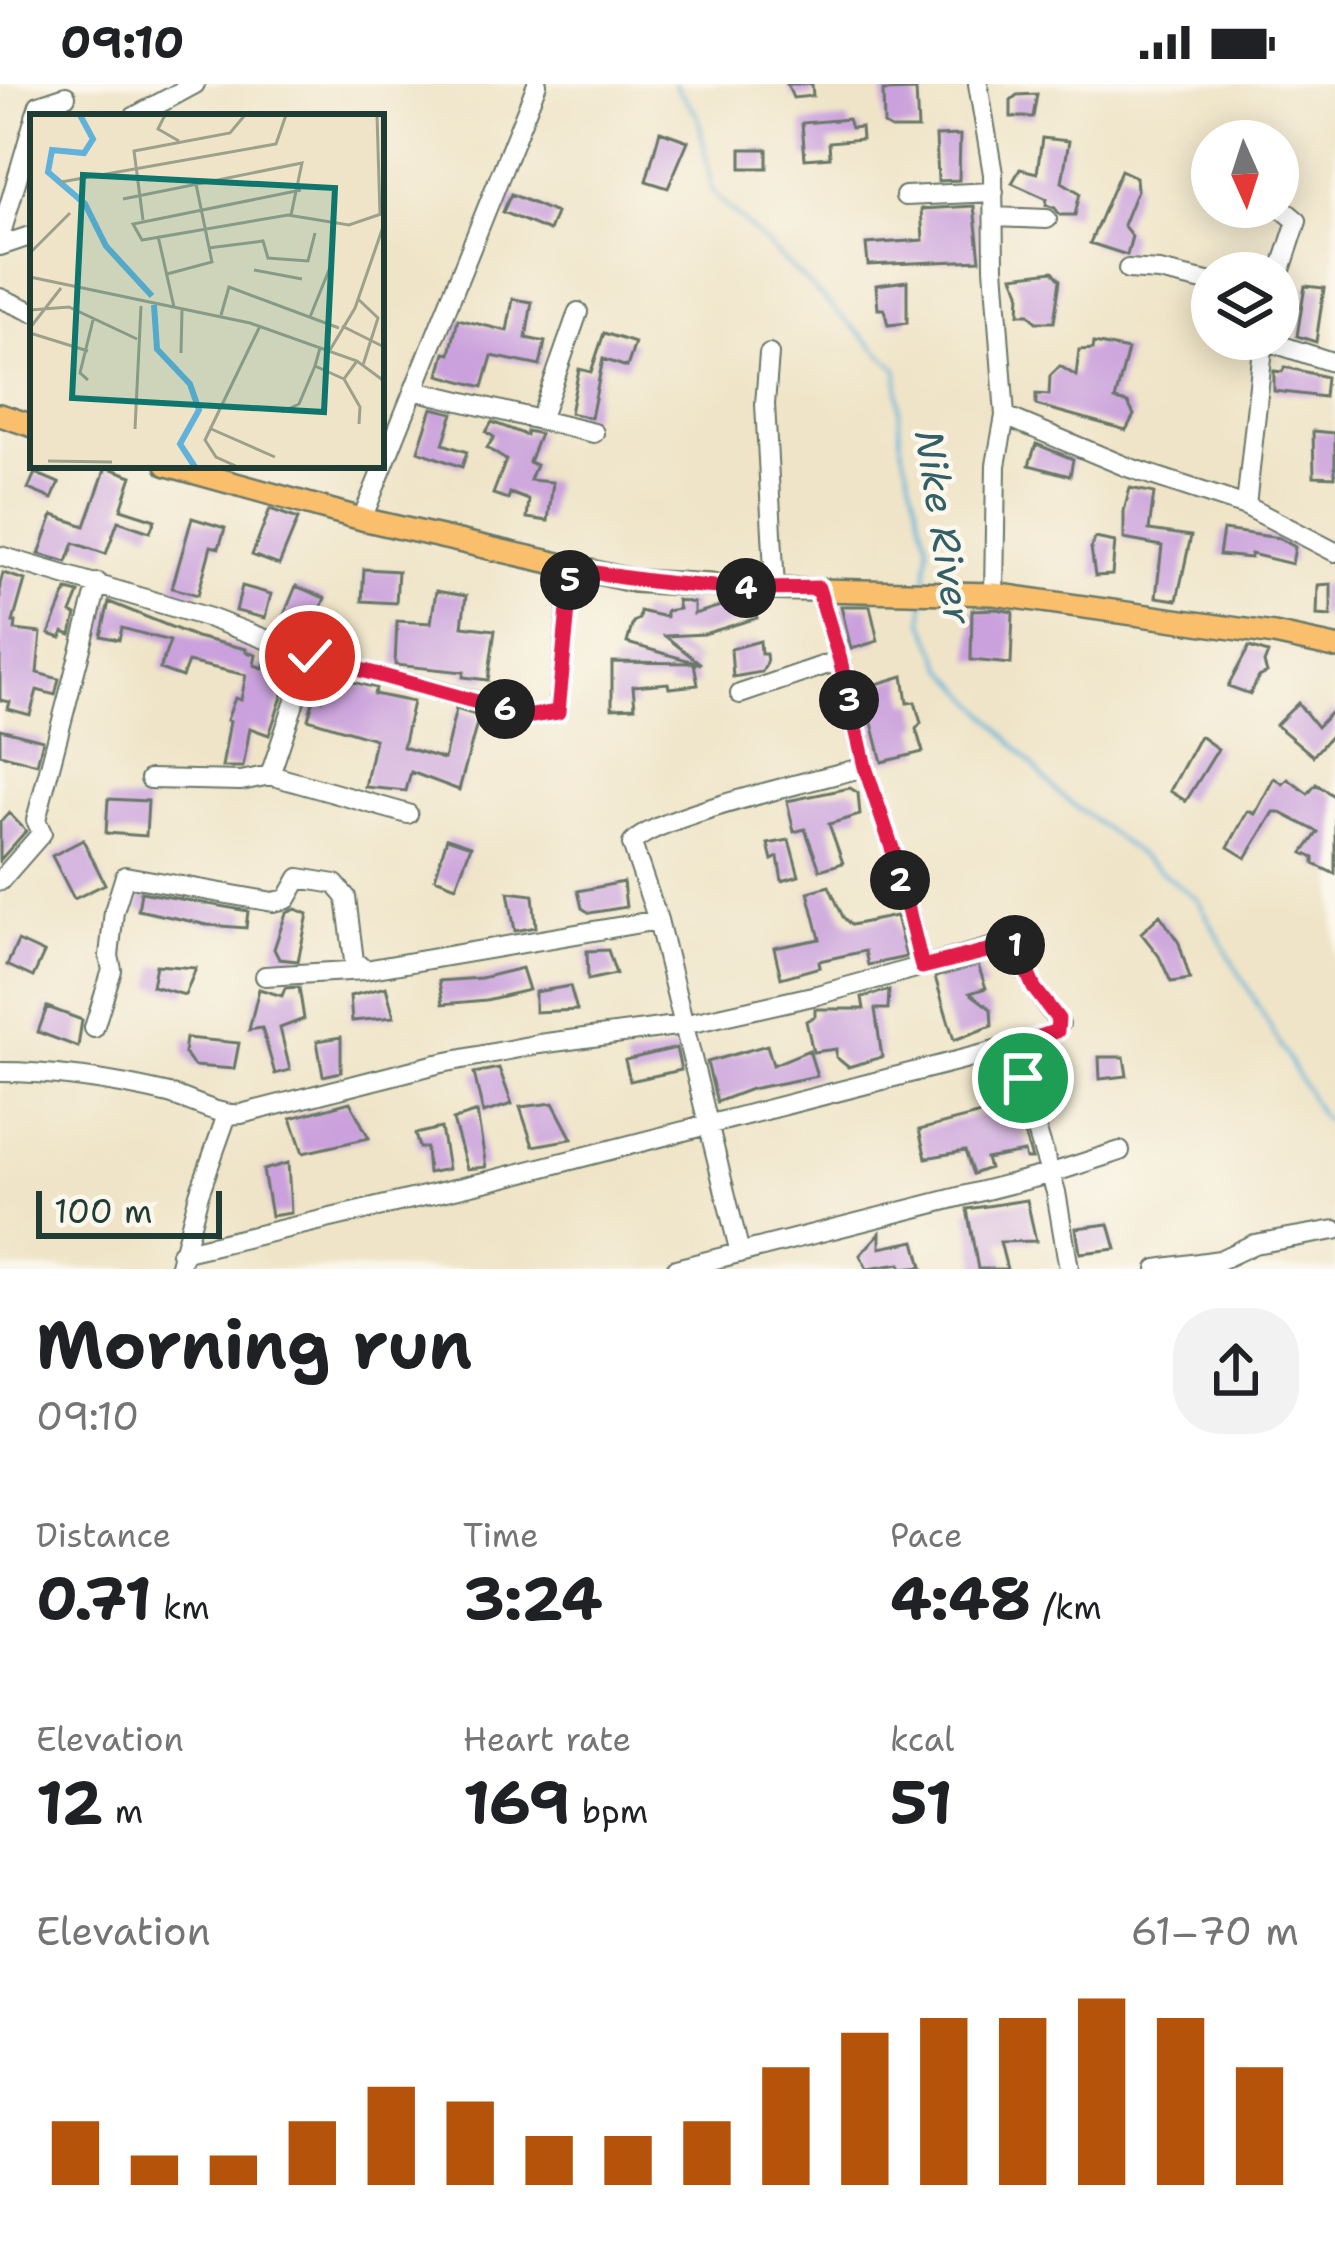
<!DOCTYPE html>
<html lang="en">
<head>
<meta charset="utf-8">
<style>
  :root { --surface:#fff; --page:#f2f2f2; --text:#202124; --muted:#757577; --accent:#b45309 }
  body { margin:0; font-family:"Shantell Sans",sans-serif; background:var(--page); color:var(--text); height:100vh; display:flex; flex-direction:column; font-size:45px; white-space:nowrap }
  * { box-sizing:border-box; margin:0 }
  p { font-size:39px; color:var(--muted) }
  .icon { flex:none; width:66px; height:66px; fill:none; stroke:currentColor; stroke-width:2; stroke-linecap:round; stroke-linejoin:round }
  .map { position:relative; height:1185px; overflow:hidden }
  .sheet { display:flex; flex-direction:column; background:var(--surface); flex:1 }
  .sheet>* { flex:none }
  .needle { width:78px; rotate:177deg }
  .controls { position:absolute; left:1191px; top:36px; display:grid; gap:24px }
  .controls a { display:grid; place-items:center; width:108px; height:108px; border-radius:50%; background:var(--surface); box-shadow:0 6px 30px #0003; font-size:60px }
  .scale { position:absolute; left:36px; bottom:30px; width:186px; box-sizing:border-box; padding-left:12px; border:6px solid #1f3d34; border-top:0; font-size:33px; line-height:42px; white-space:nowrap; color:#1f3d34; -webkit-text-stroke:9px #fbf7ec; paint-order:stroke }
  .pin { position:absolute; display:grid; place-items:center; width:102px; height:102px; color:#fff; margin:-51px; border:6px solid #fff; border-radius:50%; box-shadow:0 3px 12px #0007 }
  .km { position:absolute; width:60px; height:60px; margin:-30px; border-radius:50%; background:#222; color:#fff; font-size:33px; line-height:60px; text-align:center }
  .round { display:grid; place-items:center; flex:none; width:126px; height:126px; border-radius:48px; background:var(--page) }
  .overview { display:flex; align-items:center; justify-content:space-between; height:204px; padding:0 36px }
  h1 { font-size:66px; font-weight:700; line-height:90px }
  .metrics { display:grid; grid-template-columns:repeat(3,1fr); gap:18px; height:204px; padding:12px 36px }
  .metrics div { display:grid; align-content:center }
  .metrics b { font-size:60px; font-weight:700 }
  .metrics small { font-size:33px; font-weight:400 }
  .metrics p { font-size:33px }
  .chart { height:336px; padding:24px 36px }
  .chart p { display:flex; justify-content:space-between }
  .chart svg { width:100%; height:216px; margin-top:12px; stroke:var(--accent); stroke-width:6 }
  .status { display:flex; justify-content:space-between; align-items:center; height:84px; padding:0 60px; background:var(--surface); direction:ltr }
  .status svg { height:33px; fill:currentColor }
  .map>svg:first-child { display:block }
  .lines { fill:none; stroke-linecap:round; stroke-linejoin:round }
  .stream { stroke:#60b2db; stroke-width:3 }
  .building { fill:#caa1dc }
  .minor-casing { stroke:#687767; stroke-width:22 }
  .major-casing { stroke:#687767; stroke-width:26 }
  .minor { stroke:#fff; stroke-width:18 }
  .major { stroke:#f9bf6d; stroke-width:21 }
  .route-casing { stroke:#fff; stroke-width:24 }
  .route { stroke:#e11d48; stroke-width:15 }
  .labels { text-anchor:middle; stroke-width:9; stroke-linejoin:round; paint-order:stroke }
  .water-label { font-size:39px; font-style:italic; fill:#326066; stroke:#fbf7ec }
  .inset-river { fill:none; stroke:#60b2db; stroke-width:6 }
  .inset-road { fill:none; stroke:#9ca18c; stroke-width:3 }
  .view { fill:#0f766e; fill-opacity:0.15; stroke:#0f766e; stroke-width:6 }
  .inset-edge { fill:none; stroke:#1f3d34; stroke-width:6 }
</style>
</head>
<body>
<div class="status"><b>09:10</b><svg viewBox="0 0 49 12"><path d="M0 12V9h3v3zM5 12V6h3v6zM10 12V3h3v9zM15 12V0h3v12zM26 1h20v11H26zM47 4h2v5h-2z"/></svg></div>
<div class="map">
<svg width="1335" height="1185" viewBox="0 0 1335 1185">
  <rect width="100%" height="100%" fill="#fbf7ec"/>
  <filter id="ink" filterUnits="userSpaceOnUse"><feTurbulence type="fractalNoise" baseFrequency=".00833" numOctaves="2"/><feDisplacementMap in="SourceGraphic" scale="24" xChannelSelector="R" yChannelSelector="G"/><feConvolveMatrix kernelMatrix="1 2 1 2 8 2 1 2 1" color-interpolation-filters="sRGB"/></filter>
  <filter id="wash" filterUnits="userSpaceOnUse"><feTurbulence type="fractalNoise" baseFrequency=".004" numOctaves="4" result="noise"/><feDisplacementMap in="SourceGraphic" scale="48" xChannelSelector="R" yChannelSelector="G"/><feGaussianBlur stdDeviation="2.7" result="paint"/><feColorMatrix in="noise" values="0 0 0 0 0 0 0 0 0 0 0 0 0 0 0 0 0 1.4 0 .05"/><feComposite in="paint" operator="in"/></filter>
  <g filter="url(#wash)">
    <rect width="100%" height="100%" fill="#efe4c7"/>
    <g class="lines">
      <path class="stream" d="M674,0L698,32L713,109L898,286L900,356L928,462L926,496
        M924,518L923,536L945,584L1058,709L1197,815L1321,1032L1335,1043"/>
    </g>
    <g id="blocks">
      <path class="building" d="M787,0H812L813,12L793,14Z
        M916,6L918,45H891L884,41L883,7Z
        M1037,10L1033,33H1011V16L1017,11Z
        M848,35L851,44L861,43L862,55L829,58L830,73L805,75L802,39Z
        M660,47L688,57L668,104L646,97Z
        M960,51L959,96L938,97L936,52Z
        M1042,54L1069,57L1062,98L1080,109L1075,131H1060L1055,124L1046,121L1047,115L1012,99L1020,85L1037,89Z
        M741,65H767V84H741Z
        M1121,86L1136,93L1137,106L1123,141L1132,152L1127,171L1090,159Z
        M511,110L556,129L549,147L503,128Z
        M974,122L980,176L868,181L866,160L923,156L921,125Z
        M1053,187L1060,196L1054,238H1036L1029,230H1019L1020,208L1013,192Z
        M907,197V239L888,241L884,225H878L876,201Z
        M1305,202L1324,204L1316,258L1297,252Z
        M513,215L532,218L526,254L545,258L540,282L492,272L483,303L439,291L445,269L450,270L458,235L507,247Z
        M604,249L635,259L627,283L603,275L591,334L570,329L579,285L591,288Z
        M1094,259L1128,266L1115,316L1128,319L1134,331L1126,346L1036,321V310L1049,311L1050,292L1060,282L1076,292L1079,266L1093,265Z
        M1285,283L1326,293L1324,313L1274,307V287L1282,288Z
        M432,324L453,329L443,360L467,368L462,383L418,367Z
        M492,338L526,351L527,347L540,350L529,378L536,381L530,396L553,398L548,437L527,434L529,416L510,409L508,415L493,410L506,376L487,364L494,353L486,348Z
        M1313,347L1335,349V393L1314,392Z
        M1036,360L1073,375L1070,392L1029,381Z
        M106,383L132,392L121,425L155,436L150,448L118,437L106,470L74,459L67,478L39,470L53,431L85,442Z
        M35,389L59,399L52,415L28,405Z
        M1130,404L1154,409L1149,446L1191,452L1177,516L1156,513L1162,462L1124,455V427Z
        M270,425L298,435L279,481L252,471Z
        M192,434L225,444L219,464L211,462L198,511L172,504Z
        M1223,446L1279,454L1295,463L1292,480L1251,470V474L1219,471Z
        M1095,454L1115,458L1112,491L1095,492L1091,464Z
        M364,485L398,487L396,519L362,517Z
        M3,489L25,496L13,538H16L15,546L41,549L37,589L59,595L55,611L37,606L30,631L8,625L10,618L0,616V500Z
        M1331,500V532L1317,531L1318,501Z
        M242,502L271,510L265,534L236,527Z
        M296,502L325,514L308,555L279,543Z
        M67,506L79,509L71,529L76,531L71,551L63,548L61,554L49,550Z
        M436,507L466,512L462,542L495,546L488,596L463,593L464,588L395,581L397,537L431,539Z
        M677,516L694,519V530L734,518L752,519L757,534L704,550L665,552L701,580L627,559L633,538L639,535L640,527L666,533V527L679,525Z
        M109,518L196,553L246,565V568L256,571L254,581L263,584L267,573L293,580L269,651L250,644L243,683H222L230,637L227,636L235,614L241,616L246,591L188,578L182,593L160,585L170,557L122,544L119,556L101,552Z
        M841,522H870L878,557L851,565Z
        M996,525L1013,528L1011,580L971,576L972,526Z
        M760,557L761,570H766L767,579L762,588L733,593L731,565Z
        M1249,563L1268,569L1264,579L1267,589L1259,593L1250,610L1228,602Z
        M612,578L694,579L698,601L669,604L668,599L633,602L635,623L612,624Z
        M321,589L376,604L374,610L413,618L403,663L444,675L456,625L479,632L459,706L411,688L406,707L365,703L375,655L308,635L314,614L322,616Z
        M903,592L907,619L915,618L921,639L916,645L923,668L882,678L863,604Z
        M1298,619L1317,643L1335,624V647L1313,672L1276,641Z
        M0,645L43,656L37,680L0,670Z
        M1200,652L1218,665L1186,717L1170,707Z
        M1274,694L1283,700L1288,695L1308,710L1316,700L1335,713V790L1314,780V774L1303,769L1318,748L1279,728H1274L1246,774L1228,763L1248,727L1255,730Z
        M850,704L858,709L860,731L829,740L843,779L820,786L805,745L794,748L787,717Z
        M108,715L148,717L146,752L106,749Z
        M9,729L26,747L0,776V738Z
        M447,754L471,762L456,802L435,794Z
        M83,756L105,800L74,815L52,772Z
        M789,756L799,792L782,797L778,773L772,776L768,760Z
        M623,798L626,823L590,829L582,824L578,807Z
        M829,802L843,833L851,841L896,832L906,873L868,881L865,867L819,877L820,883L781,894L774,864L820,855L808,808Z
        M141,808L248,827L246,844L208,841L138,826Z
        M508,808L533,811L536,843L515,847Z
        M296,825L308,830L298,877L279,875L274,865L286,829Z
        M1160,831L1179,859L1190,895L1171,898L1159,872L1141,849Z
        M18,857L44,869L33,893L7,881Z
        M608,866L616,890L588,896L587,867Z
        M156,881L196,884L185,911L152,902Z
        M978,881L986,904L970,909L991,925L992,942L954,956L935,893Z
        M522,884L529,906L486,916L443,920L439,897L481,894Z
        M570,902L577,926L535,928V908Z
        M299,903L304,935L280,944L290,986L275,990L262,944L249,946L259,905L282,912L285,904Z
        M386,903L394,933L352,937L350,912Z
        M889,906L888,925H875L882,973L848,983L836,973V965L813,968L806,937L815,932V925H864L862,913Z
        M47,923L82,936L78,963L38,948Z
        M341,953V988L323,992L317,957Z
        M186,954L239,959L234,985L194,982L184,969Z
        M767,961L773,981L809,966L817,992L751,1005L717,1018L707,978Z
        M676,964L681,986L630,997L625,976Z
        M1050,964L1064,1002L1041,1012L1040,997L1031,972Z
        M1099,973H1124L1127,992L1100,995Z
        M499,984L512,1020L483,1029L474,989Z
        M350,1018L369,1054L303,1069L291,1034Z
        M553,1019L572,1055L533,1062L520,1023Z
        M1015,1021L1032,1075H1026L1024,1068L986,1075L989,1084L973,1090L965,1067L926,1074L919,1046Z
        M477,1028L486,1083L467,1085L453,1036Z
        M441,1044L448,1085L428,1089L426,1064H419L415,1050Z
        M288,1079L291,1129L271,1132L263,1086Z
        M1027,1116L1036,1157L1000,1158L1007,1185H978L967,1125Z
        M1109,1140L1116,1165L1080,1169L1076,1144Z
        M880,1149V1164L915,1157L922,1183L902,1185L900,1180L867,1185L860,1171Z"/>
    </g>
  </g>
  <g filter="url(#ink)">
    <use href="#blocks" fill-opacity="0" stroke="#687767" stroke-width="3"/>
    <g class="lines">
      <defs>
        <path id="minor" d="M978,0L993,90L994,183L1005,332L996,381L994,510
          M35,33L39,21L66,12
          M134,33L195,0
          M905,112L994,108
          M1278,121L1297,137L1278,195
          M994,133L1047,135
          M0,153L33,40
          M0,162L33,151
          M1128,185L1159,187L1212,199
          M0,214L33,228
          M1264,256L1335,279
          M769,270L765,320L775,505
          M414,306L594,349
          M1005,332L1127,383L1246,422L1335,468
          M540,336L578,228
          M1246,422L1264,255
          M362,435L537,0
          M0,472L210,534L310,572L532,632L558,628L571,485
          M818,504L840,576L865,683L896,776L922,883
          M740,610L840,576
          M270,691L310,572
          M150,695L241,697L270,691L408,730
          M0,797L42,749L36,736L98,499
          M265,892L365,886
          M94,944L112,886L109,872L114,827L125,792L273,818L287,815L299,794L335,800L346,813L354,877L365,886L658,836
          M1007,964L1022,984L1028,1018L1056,1108L1069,1185
          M0,988C56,988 114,997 169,1010C192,1016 217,1032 241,1030L437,980L539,960L683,941L817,911L1008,859L1014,860L1034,904L1060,940L1052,949L1007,964L497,1095L181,1169
          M740,1169L658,836L632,760C650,733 824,694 865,683
          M179,1185L199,1110L227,1031
          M676,1185L1049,1090L1120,1067
          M1157,1185L1220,1176L1254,1160L1335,1146"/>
        <path id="major" d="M0,331L33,342
          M167,381L362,435L634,497L775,505L994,510L1274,550L1335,563"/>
      </defs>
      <use href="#minor" class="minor-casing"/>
      <use href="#major" class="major-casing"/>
      <use href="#minor" class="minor"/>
      <use href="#major" class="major"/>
    </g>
  </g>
  <g class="lines" filter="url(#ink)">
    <defs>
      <path id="route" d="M310,572L517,629L532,632L558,628L572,484C652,501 735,507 818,504L840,576L865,683L896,776L922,883L1015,860L1034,904L1058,935L1057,947L1007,964L1018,974L1023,994"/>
    </defs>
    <use href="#route" class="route-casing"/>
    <use href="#route" class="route"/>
  </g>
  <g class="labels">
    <g class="water-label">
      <text transform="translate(944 443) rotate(81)" y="14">Nike River</text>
    </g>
  </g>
  <g transform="translate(30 30)">
    <rect width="354" height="354" fill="#efe4c7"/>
    <path class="inset-river" d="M50,1L63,25L54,39L22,36L18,58L55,90L76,132L122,182M124,191L127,235L160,270L169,296L150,330L165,353"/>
    <path class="inset-road" d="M135,1L128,15L149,27M347,1L350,101M31,68L246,30L256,1M271,76L103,110L112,126L258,101L319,111L354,99M93,85L272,49L261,101M113,106L104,37L200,19L215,1M128,122L144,193M178,134L233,127L238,144L278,147L285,119M0,139L40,99M224,156L272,165M137,160L182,148L166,70M0,163L220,209L327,247L354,267M328,185L348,204L333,251M0,196L39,193L107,225M191,201L199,173L309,214M280,203L303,146M312,212L354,233M0,214L31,174M0,219L58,237M290,234L285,252L314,265L327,247M300,236L325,194L354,110M151,239L152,196M314,265L330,293L329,310M58,266L50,259L63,206M252,298L269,290L285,252M179,314L245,343M105,315L111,192M18,347L82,348M208,353L186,343L175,326L230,212"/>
    <path class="view" d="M53,61L305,74L294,298L42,284Z"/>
    <rect width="354" height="354" class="inset-edge"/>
  </g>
</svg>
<div class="controls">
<a><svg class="needle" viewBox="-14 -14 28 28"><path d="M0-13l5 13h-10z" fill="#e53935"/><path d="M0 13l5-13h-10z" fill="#757577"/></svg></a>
<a><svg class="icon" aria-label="layers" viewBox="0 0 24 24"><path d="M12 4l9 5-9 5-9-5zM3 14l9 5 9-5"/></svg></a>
</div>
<div class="scale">100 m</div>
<div class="pin" style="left:1023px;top:994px;background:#1e9e55"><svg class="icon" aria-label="arrive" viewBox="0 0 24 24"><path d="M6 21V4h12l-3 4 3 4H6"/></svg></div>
<div class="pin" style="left:310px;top:572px;background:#d93025"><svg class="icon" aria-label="check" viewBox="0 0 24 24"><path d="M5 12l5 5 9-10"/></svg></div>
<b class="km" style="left:1015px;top:861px">1</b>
<b class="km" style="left:900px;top:796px">2</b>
<b class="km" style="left:849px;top:616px">3</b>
<b class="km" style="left:746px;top:504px">4</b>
<b class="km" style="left:570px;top:496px">5</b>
<b class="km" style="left:505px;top:625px">6</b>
</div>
<section class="sheet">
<div class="overview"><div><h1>Morning run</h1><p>09:10</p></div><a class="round"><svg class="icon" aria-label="share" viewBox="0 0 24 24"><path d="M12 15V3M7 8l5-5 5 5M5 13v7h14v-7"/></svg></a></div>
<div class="metrics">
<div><p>Distance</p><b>0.71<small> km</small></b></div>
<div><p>Time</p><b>3:24</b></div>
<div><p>Pace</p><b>4:48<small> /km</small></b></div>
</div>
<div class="metrics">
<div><p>Elevation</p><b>12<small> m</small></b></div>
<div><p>Heart rate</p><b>169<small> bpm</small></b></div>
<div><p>kcal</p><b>51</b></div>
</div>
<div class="chart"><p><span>Elevation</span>61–70 m</p>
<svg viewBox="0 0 160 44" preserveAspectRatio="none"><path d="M5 44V31M15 44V38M25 44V38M35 44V31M45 44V24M55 44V27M65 44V34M75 44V34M85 44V31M95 44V20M105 44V13M115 44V10M125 44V10M135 44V6M145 44V10M155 44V20"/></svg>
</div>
</section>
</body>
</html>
